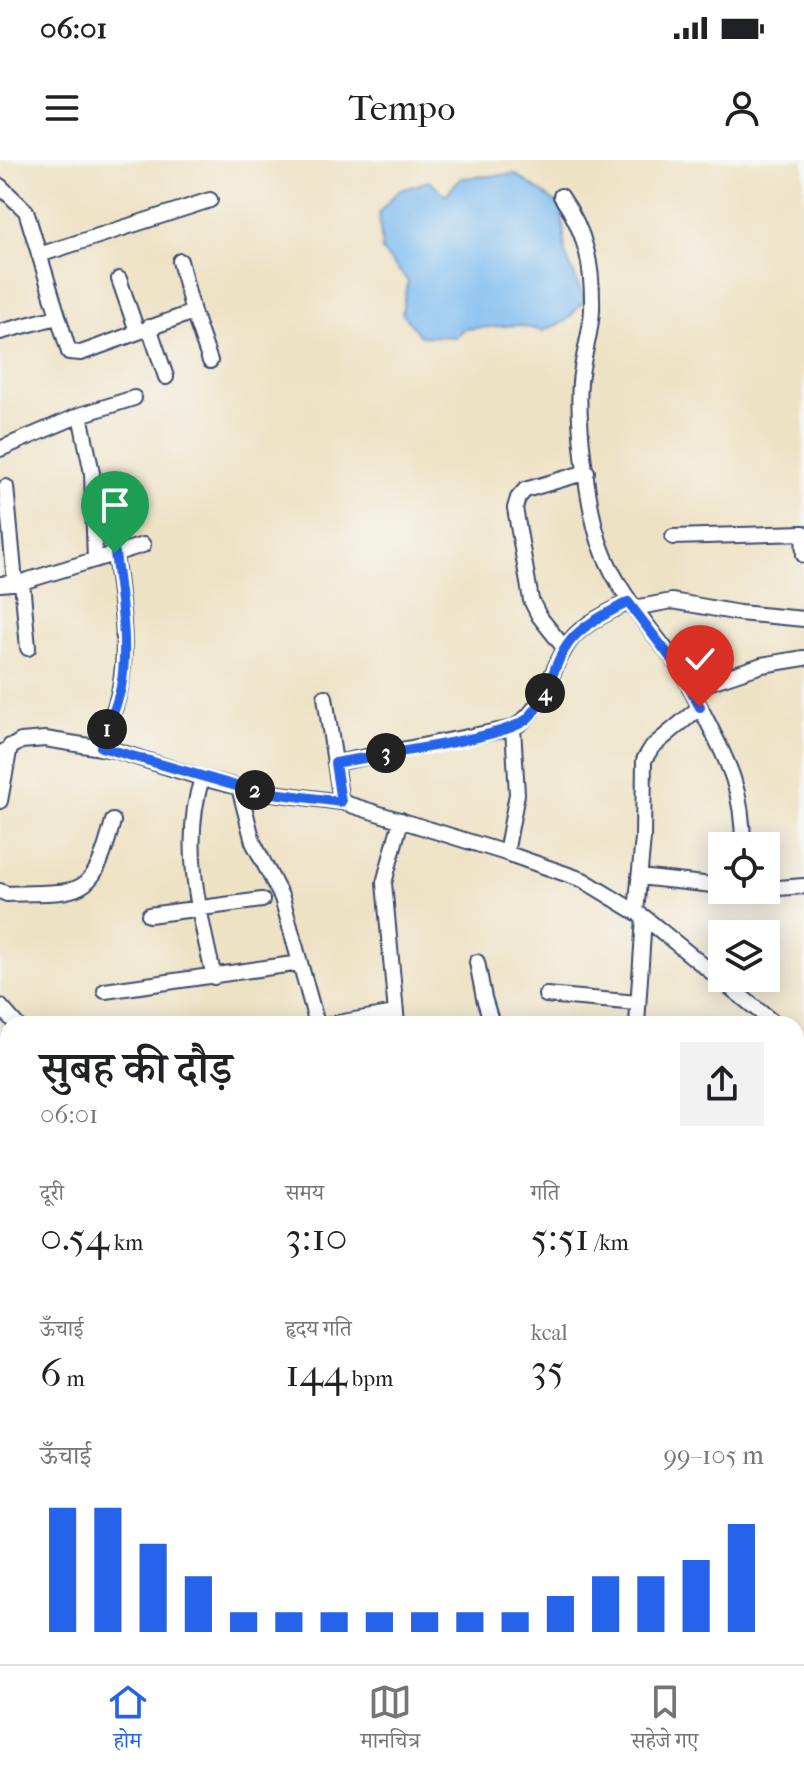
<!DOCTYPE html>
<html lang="hi">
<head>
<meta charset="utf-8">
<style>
  :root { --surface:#fff; --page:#f2f2f2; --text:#202124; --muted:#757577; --line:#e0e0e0; --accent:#2563eb }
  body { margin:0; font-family:"IM FELL French Canon","Noto Serif Devanagari",serif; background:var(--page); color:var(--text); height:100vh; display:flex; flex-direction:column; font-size:30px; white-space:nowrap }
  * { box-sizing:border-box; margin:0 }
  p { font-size:26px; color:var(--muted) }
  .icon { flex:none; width:44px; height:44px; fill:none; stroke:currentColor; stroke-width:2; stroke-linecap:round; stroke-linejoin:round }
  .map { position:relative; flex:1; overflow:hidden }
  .side { position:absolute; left:0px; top:856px; width:804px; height:648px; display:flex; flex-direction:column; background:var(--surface); border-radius:24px 24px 0 0; box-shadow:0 4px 20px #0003 }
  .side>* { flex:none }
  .controls { position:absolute; left:708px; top:672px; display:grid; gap:16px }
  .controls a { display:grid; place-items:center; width:72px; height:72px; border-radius:0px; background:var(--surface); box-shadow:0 4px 20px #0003; font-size:40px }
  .pin { position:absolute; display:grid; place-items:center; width:68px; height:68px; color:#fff; margin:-82px -34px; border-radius:50% 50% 50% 0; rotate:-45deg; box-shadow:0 0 8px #0007 }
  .pin .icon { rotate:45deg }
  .km { position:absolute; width:40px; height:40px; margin:-20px; border-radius:50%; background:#222; color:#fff; font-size:22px; line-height:40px; text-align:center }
  .round { display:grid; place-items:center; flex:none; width:84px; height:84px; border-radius:0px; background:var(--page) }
  .summary { display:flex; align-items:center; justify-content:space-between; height:136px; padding:0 40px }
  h1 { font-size:44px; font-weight:600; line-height:60px }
  .metrics { display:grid; grid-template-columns:repeat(3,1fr); gap:12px; height:136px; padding:8px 40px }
  .metrics div { display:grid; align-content:center }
  .metrics b { font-size:40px; font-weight:600 }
  .metrics small { font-size:22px; font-weight:400 }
  .metrics p { font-size:22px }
  .chart { height:224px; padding:16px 40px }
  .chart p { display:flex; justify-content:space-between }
  .chart svg { width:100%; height:144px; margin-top:8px; stroke:var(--accent); stroke-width:6 }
  .status { display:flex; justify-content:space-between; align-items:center; height:56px; padding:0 40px; background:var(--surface); direction:ltr }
  .status svg { height:22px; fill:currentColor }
  header { display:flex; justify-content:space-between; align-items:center; height:104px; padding:0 40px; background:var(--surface); font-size:36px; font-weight:600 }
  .dock { display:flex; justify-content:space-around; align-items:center; height:112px; border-top:2px solid var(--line); background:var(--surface); font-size:22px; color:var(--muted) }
  .dock a { display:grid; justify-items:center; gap:4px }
  .dock .selected { color:var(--accent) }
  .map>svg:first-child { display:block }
  .water { fill:#7dbbf0; stroke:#4c75a7; stroke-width:2 }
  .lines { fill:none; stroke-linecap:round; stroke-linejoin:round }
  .minor-casing { stroke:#3b4a6d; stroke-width:18 }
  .secondary-casing { stroke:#3b4a6d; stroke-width:24 }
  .minor { stroke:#fff; stroke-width:14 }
  .secondary { stroke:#fff; stroke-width:20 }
  .route-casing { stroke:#fff; stroke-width:16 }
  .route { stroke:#2563eb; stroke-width:10 }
</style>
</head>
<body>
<div class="status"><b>06:01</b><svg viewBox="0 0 49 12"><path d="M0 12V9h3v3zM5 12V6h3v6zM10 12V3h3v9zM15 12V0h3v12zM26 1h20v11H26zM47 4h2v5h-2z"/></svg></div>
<header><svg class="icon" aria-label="menu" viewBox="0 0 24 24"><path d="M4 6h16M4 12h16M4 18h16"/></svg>Tempo<svg class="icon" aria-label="person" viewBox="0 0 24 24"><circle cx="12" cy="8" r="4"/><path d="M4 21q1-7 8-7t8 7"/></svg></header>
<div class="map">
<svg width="804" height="1504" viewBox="0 0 804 1504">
  <rect width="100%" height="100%" fill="#f6f6f2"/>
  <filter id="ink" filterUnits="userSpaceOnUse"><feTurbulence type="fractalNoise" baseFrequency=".0125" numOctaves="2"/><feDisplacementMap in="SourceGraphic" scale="16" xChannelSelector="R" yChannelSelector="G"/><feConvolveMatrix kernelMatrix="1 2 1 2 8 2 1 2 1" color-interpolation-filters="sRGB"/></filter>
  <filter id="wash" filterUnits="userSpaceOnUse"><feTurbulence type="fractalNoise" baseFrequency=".006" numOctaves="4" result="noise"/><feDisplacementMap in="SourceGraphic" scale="32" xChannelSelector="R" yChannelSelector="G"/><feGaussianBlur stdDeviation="1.8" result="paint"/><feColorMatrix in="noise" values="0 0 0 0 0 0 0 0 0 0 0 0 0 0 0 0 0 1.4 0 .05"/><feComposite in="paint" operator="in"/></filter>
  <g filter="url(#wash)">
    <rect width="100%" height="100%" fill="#eee2c4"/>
    <path class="water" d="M516,14L562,47L565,94L585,140L566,161L543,171L518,165L463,169L456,177L420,176L402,153L408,121L382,91L379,52L398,31L429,21L446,35L461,18Z"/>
  </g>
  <g filter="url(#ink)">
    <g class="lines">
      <defs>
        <path id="minor" d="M0,26L26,51L69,192L81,193L193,152L180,101
          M561,36C586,72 593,106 592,150C591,175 582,198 580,222C577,261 586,329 595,367C608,422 646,462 678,506C687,519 693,535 701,549C727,600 743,627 743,686
          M39,95L210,40
          M119,119L137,171
          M193,152L210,201
          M149,167L166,217
          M0,172L57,157
          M80,255L92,313L95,400
          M0,289L80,255L134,238
          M6,327L15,422
          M803,373L804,395
          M673,377L804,373
          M22,422L28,488
          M0,424L22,422L143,385
          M634,448L672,441L739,453L804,459
          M565,489L539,456L531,440L515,348L518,338L525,330L587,312
          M690,529L762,505L804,498
          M325,537L341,642
          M101,587C107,567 117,547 120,527C129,483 120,437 115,393
          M0,594L21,581L45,579L114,590L202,618L250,630L341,642L506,693L583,720L644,757L775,864
          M335,603L513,568C545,549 548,515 567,485C579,465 608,453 628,442
          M202,618C181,683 199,753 214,817
          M239,627L253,682L282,738L317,864
          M0,641L10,586
          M506,693L517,634L513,568
          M639,717L722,726
          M766,729L804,726
          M0,731L7,734C83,731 92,741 113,661
          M636,752L643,678L644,600L652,587L700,547
          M149,755L262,740
          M477,802L484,838L492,864
          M105,831L300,803
          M546,835L638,843
          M0,846L16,864
          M331,864L395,853
          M397,864L384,723L401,660
          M637,864L644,757
          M796,884L804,891
          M0,999L8,1001
          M796,1012L804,1010
          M0,1099L8,1100
          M796,1207L804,1204
          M0,1237L8,1236
          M796,1291L804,1312
          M796,1356L804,1352
          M318,1496L321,1504
          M37,1504L39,1496
          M191,1504L230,1496
          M435,1504L436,1496"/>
        <path id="secondary" d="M796,1082L804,1074
          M472,1504L477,1496"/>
      </defs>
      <use href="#minor" class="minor-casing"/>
      <use href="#secondary" class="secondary-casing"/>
      <use href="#minor" class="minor"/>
      <use href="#secondary" class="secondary"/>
    </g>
  </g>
  <g class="lines" filter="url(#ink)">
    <defs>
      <path id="route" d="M115,393C120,436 129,483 121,527C117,547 107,567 101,587L250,630L341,642L335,603C371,596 506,578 527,559C549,539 551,507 568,484C581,465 608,453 628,442L680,510L700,547"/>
    </defs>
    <use href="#route" class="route-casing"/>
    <use href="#route" class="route"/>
  </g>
</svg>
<div class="controls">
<a><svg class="icon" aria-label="locate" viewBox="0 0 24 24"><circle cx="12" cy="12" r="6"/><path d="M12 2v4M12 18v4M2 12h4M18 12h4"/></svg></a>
<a><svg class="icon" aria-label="layers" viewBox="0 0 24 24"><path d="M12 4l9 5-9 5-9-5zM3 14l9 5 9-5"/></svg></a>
</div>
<div class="pin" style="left:115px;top:393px;background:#1e9e55"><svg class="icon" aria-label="arrive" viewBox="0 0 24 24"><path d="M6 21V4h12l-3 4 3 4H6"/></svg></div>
<div class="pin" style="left:700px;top:547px;background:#d93025"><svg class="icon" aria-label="check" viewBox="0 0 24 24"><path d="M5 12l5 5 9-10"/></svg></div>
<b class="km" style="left:107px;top:569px">1</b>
<b class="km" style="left:255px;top:630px">2</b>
<b class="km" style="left:386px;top:593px">3</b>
<b class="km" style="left:545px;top:533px">4</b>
<section class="side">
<div class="summary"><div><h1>सुबह की दौड़</h1><p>06:01</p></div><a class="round"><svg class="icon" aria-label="share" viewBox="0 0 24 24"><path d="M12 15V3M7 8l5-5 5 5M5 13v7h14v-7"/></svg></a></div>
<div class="metrics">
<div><p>दूरी</p><b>0.54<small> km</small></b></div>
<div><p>समय</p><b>3:10</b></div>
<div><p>गति</p><b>5:51<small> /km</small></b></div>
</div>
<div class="metrics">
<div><p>ऊँचाई</p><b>6<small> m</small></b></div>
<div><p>हृदय गति</p><b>144<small> bpm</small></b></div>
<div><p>kcal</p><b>35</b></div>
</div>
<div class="chart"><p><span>ऊँचाई</span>99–105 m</p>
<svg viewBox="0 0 160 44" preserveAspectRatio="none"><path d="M5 44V6M15 44V6M25 44V17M35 44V27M45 44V38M55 44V38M65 44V38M75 44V38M85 44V38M95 44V38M105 44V38M115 44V33M125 44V27M135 44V27M145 44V22M155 44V11"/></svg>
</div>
</section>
</div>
<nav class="dock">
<a class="selected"><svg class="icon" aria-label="home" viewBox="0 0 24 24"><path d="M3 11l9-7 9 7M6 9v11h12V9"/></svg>होम</a>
<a><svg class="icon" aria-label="map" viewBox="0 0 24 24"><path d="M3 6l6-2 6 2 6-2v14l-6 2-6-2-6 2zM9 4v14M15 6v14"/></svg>मानचित्र</a>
<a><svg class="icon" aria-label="saved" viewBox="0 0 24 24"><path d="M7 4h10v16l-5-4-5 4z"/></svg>सहेजे गए</a>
</nav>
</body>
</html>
